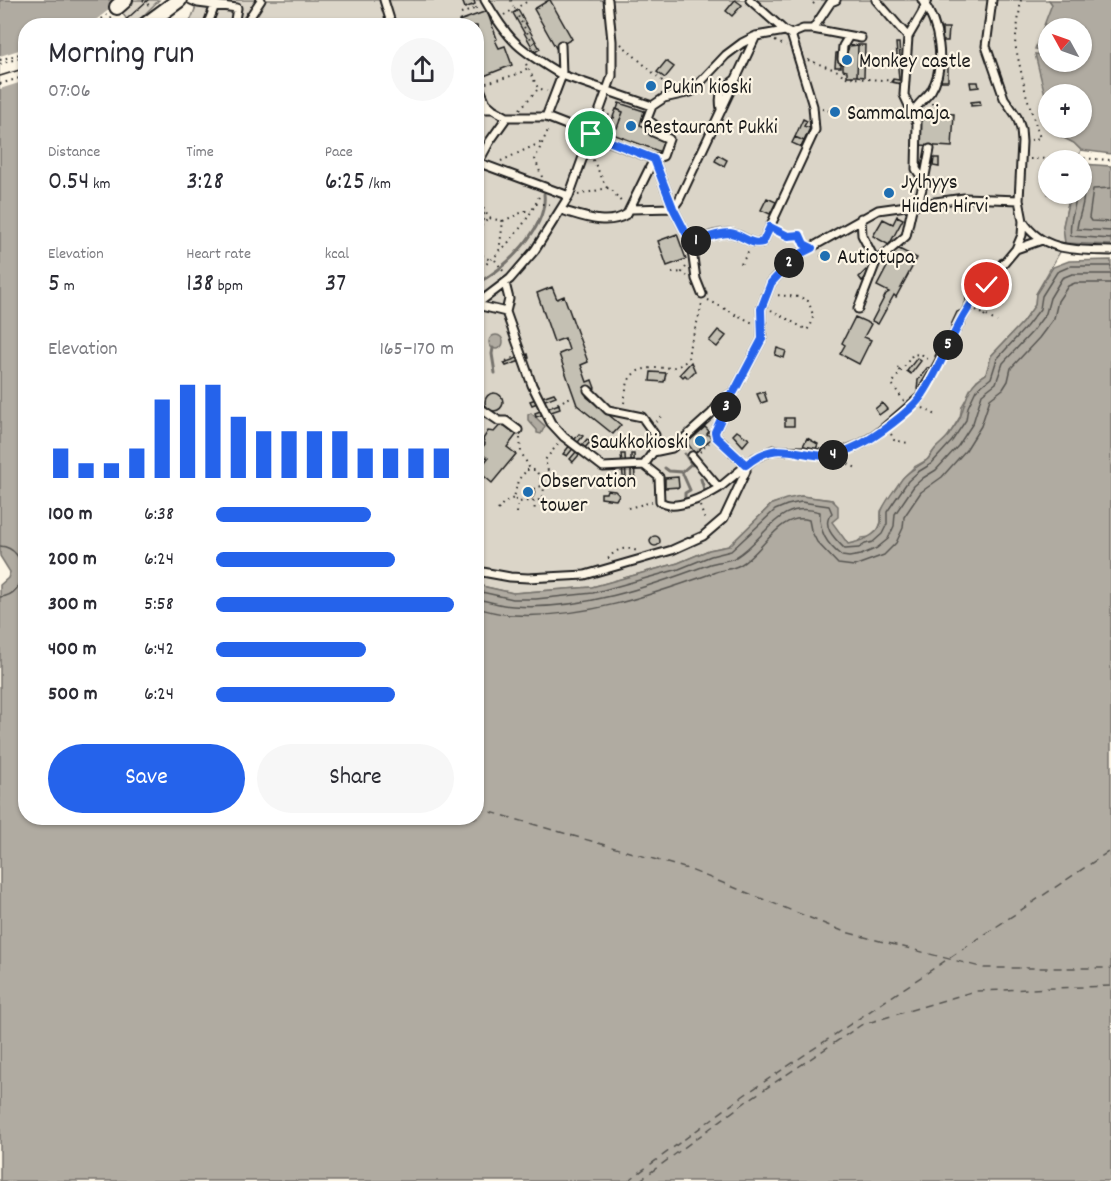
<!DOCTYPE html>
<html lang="en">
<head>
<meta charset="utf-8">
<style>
  :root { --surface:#fff; --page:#f7f7f7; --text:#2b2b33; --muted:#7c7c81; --accent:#2563eb }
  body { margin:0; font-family:Dekko,sans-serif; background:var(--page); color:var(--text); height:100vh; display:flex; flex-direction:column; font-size:22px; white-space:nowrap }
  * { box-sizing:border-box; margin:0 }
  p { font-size:20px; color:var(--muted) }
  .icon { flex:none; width:33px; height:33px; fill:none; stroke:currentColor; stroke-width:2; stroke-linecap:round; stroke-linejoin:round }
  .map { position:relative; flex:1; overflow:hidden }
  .side { position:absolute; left:18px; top:18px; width:466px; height:807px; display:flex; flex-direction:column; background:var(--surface); border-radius:24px; box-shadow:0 2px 4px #0004 }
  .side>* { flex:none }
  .needle { width:39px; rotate:310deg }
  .buttons { position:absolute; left:1038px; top:18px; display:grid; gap:12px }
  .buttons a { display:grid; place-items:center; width:54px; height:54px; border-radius:50%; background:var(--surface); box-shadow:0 2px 4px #0004; font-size:30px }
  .pin { position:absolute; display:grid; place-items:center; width:51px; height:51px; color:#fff; margin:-26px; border:3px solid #fff; border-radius:50%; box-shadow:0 2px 6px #0007 }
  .km { position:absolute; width:30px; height:30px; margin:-15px; border-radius:50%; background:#222; color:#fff; font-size:16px; line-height:30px; text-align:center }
  .round { display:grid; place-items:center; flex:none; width:63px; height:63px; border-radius:32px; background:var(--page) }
  .overview { display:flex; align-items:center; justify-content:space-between; height:102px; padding:0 30px }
  h1 { font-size:33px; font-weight:600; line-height:45px }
  .metrics { display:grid; grid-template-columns:repeat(3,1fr); gap:9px; height:102px; padding:6px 30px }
  .metrics div { display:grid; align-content:center }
  .metrics b { font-size:26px; font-weight:600 }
  .metrics small { font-size:16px; font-weight:400 }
  .metrics p { font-size:16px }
  .chart { height:168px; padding:12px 30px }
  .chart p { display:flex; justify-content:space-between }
  .chart svg { width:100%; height:108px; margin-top:6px; stroke:var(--accent); stroke-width:6 }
  .action { display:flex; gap:12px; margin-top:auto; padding:12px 30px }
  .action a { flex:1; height:69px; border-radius:36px; background:var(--accent); color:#fff; font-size:24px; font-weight:600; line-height:69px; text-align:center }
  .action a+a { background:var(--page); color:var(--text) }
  ul { padding:0 30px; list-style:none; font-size:20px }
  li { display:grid; grid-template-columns:96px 72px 1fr; align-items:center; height:45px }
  li i { height:15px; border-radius:8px; background:var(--accent) }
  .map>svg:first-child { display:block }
  .green { fill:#dbd5c8; stroke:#7c7872; stroke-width:1.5 }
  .water { fill:#b0aba1; stroke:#75726c; stroke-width:1.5 }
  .pier { fill:#fcf5e5 }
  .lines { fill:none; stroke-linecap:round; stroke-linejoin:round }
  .shore { stroke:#575551; stroke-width:1.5 }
  .stream { stroke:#75726c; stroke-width:3 }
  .ferry { stroke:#575551; stroke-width:1.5; stroke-dasharray:8 6; stroke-linecap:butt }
  .building { fill:#c4c0b3; stroke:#1c1c1c; stroke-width:1.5 }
  .lane-casing { stroke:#1c1c1c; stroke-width:11 }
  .street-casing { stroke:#1c1c1c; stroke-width:18 }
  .path { stroke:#1c1c1c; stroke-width:2; stroke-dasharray:1.5 4.5; stroke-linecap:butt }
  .lane { stroke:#fcf5e5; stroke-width:7 }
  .street { stroke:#fcf5e5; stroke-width:14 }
  .tram { stroke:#1c1c1c; stroke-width:1.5 }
  .route-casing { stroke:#fff; stroke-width:12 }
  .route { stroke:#2563eb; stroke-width:8 }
  .poi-dot { fill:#1f6fb2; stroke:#fcf5e5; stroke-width:2 }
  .labels { text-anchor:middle; stroke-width:4.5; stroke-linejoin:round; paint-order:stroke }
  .poi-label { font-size:21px; fill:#1c1c1c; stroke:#fcf5e5; text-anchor:start }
</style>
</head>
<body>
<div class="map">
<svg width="1111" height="1181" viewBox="0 0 1111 1181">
  <rect width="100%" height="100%" fill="#fcf5e5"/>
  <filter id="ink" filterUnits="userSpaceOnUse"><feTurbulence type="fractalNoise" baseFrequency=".0167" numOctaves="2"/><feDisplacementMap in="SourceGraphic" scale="12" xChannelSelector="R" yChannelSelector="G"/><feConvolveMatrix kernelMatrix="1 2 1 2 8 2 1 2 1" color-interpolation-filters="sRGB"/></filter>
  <g filter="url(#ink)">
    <path class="green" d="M120,0H159L134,25H131L115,5Z
      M201,0H1049L1052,4L1048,28V128H1056L1058,135L1074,143L1081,150L1077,160H1048V194H1070L1063,226L1065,243L1036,294L1035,305L1022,323L991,356L986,374L977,380L962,406L960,417L947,438L935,449L927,460L914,467L903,478L881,511V522L878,530L870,537L862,538L857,542L848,544L831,522L833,520L832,500L801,496L772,504L729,546L709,550L678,563L592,587L513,593L477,585V26H187C194,18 193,7 201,0Z"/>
    <path class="water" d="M0,0H120L116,5L131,25L26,26V818H477V585L513,593L592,587L678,563L709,550L729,546L772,504L786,499L801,496L832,500L838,506V517L832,522L848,544C859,542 878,536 881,523C882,519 880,514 882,510C886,500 896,488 902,479C910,469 919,467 928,459C931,456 933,451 936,448C940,444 945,440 949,435C952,429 959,422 961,415C967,397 968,384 986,374L991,356L1022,323L1035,305L1036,294L1053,267L1069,261L1111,260V1181H0V585L8,578L10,572L0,556Z
      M1049,0H1111V154L1081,150L1074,143L1058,135L1056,128H1082V94H1048V107L1035,54L1048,56V62H1082V28H1048V51L1035,49L1052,4Z
      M1082,164L1111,166V245L1065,243L1063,226L1070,194H1082Z
      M489 342a7 7 0 1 1 14 0a7 7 0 1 1-14 0Z
      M531,413L545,426L541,434L537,433V430L528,420V415Z"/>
    <path class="pier" d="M115,5L131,26L86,25L97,19Z
      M25,48V81L0,89V56Z"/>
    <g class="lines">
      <path class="shore" d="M1082,187C1087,201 1078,215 1077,229L1111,231
        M1111,188L1093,189L1089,218L1091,221L1111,222
        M1076,194C1076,208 1068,221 1071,236L1111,239
        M0,546C29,548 30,595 0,597
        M477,591L513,599H536L593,593L679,569L711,556L731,551L775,510L787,505L801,502L829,506L832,513C820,525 835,539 845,549L859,548L865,544L873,542L882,534L887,524V512L908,481L918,472L931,464L952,441L966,420L968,407L976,390L991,378L997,359L1026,327L1040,309L1042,296L1057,272L1071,266H1111
        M477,599C489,601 501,606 513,606C579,611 649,587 710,564C718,561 729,562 736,557C767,539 776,499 820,512C819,531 826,544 842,556L849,557L861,555L877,548L888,539L894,526L895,514L914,486L923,478L936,470L958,446L973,423L982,394L996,383L1003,363L1032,332L1046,313L1050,298L1062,278L1072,274H1111
        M477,608C489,611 501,615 513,615C582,619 649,596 713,573C722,569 731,570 740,565C763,553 779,511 809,520L811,530L817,542L838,564L854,566L884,555L896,543L903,528L904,517L921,492L942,477L966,450L981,426L990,399L1003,389L1008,381L1011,368L1039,338L1054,318L1058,301L1068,286L1075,283H1111"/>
      <path class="stream" d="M477,283C505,269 548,228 544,194
        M493,348L492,354L495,373
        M685,454L692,465
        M665,468L669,471L682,472L691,464
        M682,472L690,490L685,493V497
        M701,479L704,489"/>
      <path class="ferry" d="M477,808L688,869L845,932L984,968H1111
        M628,1181L743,1096L1111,850
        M639,1181L747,1101L861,1025L975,991L1111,986"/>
    </g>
    <path class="building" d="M462,0H474L475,4L465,8Z
      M549,0H550L572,39L556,48L534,9Z
      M735,0L742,5L732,16L726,11Z
      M518,10L540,49L535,52L513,13Z
      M487,11L497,39L495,40L499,48L505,46L512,65L484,76L477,57L479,56L477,26H460L459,21Z
      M942,28H949L948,41H942Z
      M896,43H899L902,84L891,82L893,79L899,80Z
      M858,45L857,76H847V71L843,70V61H841V67H835L836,53L848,50L849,46Z
      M858,45H865L864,77L857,76Z
      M666,61L674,67L665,78L657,72Z
      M941,64H948V81H941Z
      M970,82H978L979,87L971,88Z
      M980,101L981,105L971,106V102Z
      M619,103L644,111L640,125L651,129L650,133L666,139L661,152L613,134L610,136L607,135L606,129L611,125L617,128L623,112L617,109Z
      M616,109L623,112L617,128L610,125Z
      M922,112L954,114L952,147L920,145Z
      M803,119L807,121L804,126L810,128L804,141L795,137Z
      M795,137L804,141L801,147L792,143Z
      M718,155L727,160L724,166L715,161Z
      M934,158H939V167L933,166Z
      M767,198L776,202L770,214L761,210Z
      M477,208L484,214L480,218L483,220L477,227Z
      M897,216L903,219L889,245L873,236L883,219L893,224Z
      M677,234L686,259L667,266L658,241Z
      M897,248L917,258L896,297L894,295L878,324L872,321L886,294L889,292L877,286Z
      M824,252L830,256L826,261L821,256Z
      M1000,259H1005L991,276L990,271Z
      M866,270L870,273L862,281L859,277Z
      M982,285L966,301V296L975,286Z
      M552,287L557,299L564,296L588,362L581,365L587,382L592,380L595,388L585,392L587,397L621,425L613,434L577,405L559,354L569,350L565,338L554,342L537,293Z
      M962,310L952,330L951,325L957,312Z
      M855,317L871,324L864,337L871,340L859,364L840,354L845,345L842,343Z
      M718,330L726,336L717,347L709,341Z
      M946,341L937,361L935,356L942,343Z
      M777,348L786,351L784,358L775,355Z
      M528,354L529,358L506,366L504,363Z
      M917,358L921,361L911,374L907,371Z
      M691,362L695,371L688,378L685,375L683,377L680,374Z
      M932,367L917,390L918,380L927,368Z
      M651,372L666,373L664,382L650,381Z
      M764,392L767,401L761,403L757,394Z
      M554,393L556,396L532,405L530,401Z
      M485 402a9 9 0 1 1 18 0a9 9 0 1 1-18 0Z
      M882,403L887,409L879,415L875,409Z
      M559,404L560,409L536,417L535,413Z
      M785,418H794V426H785Z
      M503,422L517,434L507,447L516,454L492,483L478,471L488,458L478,453L485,444L483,439L488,431L494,432Z
      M705,427L709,431L707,434L712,438L695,453L687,443Z
      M737,431L749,439L743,446L733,435Z
      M579,434L583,436L567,456L563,454Z
      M807,438L818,444L816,449L803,446Z
      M587,439L590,442L573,462L570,459Z
      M841.5 457a3.5 3.5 0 1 1 7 0a3.5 3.5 0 1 1-7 0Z
      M621,454H625L626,480L623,476Z
      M631,454H634L635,480H631Z
      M678,477L679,487L665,488V478Z
      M523.5 493a5.5 5.5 0 1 1 11 0a5.5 5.5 0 1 1-11 0Z
      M607,490L615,491L619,495L616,500L601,498V493H606Z
      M650 541a5 5 0 1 1 10 0a5 5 0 1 1-10 0Z"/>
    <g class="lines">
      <defs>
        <path id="lane" d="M191,0L198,3L237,8L234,26
          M384,0L392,26
          M485,0C509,42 520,50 562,75
          M876,0L908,37
          M207,26L215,5
          M244,26L261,0
          M813,29L861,38
          M791,34L803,29H813L831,2L836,0
          M561,45L562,75
          M842,59L843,46L849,36
          M477,82L486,103L493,109L507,117H546L654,159L673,208L679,200L756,36
          M480,109H493
          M721,109C718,91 722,90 736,79
          M913,113C917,104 925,99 931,91C947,64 939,24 922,0
          M546,117L562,75L652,106L664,98L691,92L726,55L742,43L756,36L785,31
          M477,162L569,196
          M477,165L490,141L507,117
          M924,181L930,149
          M918,203L924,181L916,169L917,123L904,95L908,37L922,13L927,0
          M631,209L673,208L691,243C703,239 717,232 730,233C742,234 750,246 763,242L815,130L813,106L791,34L785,31L750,0
          M561,210C582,216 607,227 627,214L654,159L663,156L669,139L653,132L656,126L647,119L652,106
          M1023,221C1042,252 1078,250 1111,251
          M691,243L696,279L702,294
          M1016,249L1042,240
          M876,262L906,236L913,204
          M505,283L509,299L506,312L532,385L551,423L564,437L603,467L644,465L653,452L672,448L681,441L712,413L723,399L734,392L762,339L761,309L771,283L796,256L878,210L964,198L1019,200
          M477,304L510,279L535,250L569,196L612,76V41L608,0
          M477,305L506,312
          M858,309L876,262L862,235L861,218
          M588,390L608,410L642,417L655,435L653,452
          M723,399L726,408L715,432L716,437L746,465
          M477,406L499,421H506L518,430
          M692,456L719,488L755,458L773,450L804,451L831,456L861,444L877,434L920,397L970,304L1016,249L1022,235L1023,221L1019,200L1022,142L1021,129L1017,117L1004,98L986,46L992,0
          M644,465L659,477L660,501C673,513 706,496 719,488
          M477,571L510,577L528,578L585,575L672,550L703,536L724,518L746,471V465"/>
        <path id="street" d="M117,7L125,0
          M144,26L179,0"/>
      </defs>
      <use href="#lane" class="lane-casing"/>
      <use href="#street" class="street-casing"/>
      <path class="path" d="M143,0L150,6
        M511,0L514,9L536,48
        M1021,0L1015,44L1026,94L1040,138L1031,140
        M813,4L818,0
        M472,5L474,9L478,7
        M461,14L474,9
        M504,15L530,0
        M92,26L107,15
        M101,26L113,17
        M775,41L786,46
        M621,44L670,88
        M0,60L26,52
        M808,60L838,71L845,77L852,78
        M0,64L26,56
        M526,64L538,88L547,91
        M852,76V78L897,81
        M486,83L518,74L528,68
        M0,84L26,76
        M932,103V112
        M520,109L538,89
        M822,109L832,111
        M608,115L620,120
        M1030,159L1078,158L1111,160
        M501,161L542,142
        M542,177L535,159L549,128
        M607,188L611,189L623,204
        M578,195L607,188L592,158
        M477,198L489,218L503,221L499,252
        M536,204H554
        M503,221L525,211H531
        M477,230L489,218
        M778,231L788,236L800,235L803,241
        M477,252L490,260
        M495,260L504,272
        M741,264L749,251
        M686,267L682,272L687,276
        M477,271C501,254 529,222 540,194
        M672,273L682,272
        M993,290L1005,310
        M708,300L737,315
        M771,310L807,330C816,320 813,313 808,301L800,297L775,295
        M976,310L997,322
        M734,316L737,315L753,323
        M984,316L993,303L1000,302
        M477,323L483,317
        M506,361L515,357
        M897,368L900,367L899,370L901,372
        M904,401L892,384L913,354L923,355L930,361
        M624,403C625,396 626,387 629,380C641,357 677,378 688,358C689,355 689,351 689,348C694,333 699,318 702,303
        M552,406L573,396
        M923,408L936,415
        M656,422L662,415
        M891,434L894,440L908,443
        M520,438L521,452L530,469
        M700,452L709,443
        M843,461L858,469
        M527,470H536C541,481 548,489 540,500L518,502L514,498L518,480Z
        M677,487L678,490
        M534,489L551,482L545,460L558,444
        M543,499L551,503
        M534,501L535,512
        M700,506L706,523
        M628,508L652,502
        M498,510L504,502L514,498
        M517,513L518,502
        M608,559C615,549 626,546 637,551"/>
      <use href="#lane" class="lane"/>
      <use href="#street" class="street"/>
      <path class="tram" d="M119,26L148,0
        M0,76L26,68"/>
    </g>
  </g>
  <g class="lines" filter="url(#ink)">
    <defs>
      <path id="route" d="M591,134L654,159L673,208L691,243C703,239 717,233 730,233C742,234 750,246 763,242L770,227L788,236L800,235L804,244L812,248L796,256L771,283L761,309L762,339L734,392L723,399L726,408L715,432L716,437L746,465C778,438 795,456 829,456C839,455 853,448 863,443C878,435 909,412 920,398C946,362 955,316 987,285"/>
    </defs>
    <use href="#route" class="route-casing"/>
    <use href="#route" class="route"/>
  </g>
  <g class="poi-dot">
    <circle cx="847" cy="60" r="6"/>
    <circle cx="651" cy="86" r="6"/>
    <circle cx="835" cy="112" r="6"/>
    <circle cx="631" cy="126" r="6"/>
    <circle cx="889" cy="193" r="6"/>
    <circle cx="825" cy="256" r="6"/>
    <circle cx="700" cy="441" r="6"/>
    <circle cx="528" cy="492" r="6"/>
  </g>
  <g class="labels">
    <g class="poi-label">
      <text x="859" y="67">Monkey castle</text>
      <text x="663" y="93">Pukin kioski</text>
      <text x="847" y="119">Sammalmaja</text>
      <text x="643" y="133">Restaurant Pukki</text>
      <text x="901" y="188">Jylhyys<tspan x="901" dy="24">Hiiden Hirvi</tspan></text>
      <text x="837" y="263">Autiotupa</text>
      <text x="688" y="448" text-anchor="end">Saukkokioski</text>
      <text x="540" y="487">Observation<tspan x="540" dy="24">tower</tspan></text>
    </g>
  </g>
</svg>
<div class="buttons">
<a><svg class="needle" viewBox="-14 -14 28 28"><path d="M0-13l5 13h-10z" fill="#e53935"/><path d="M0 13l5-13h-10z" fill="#7c7c81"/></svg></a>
<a>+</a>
<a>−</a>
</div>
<div class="pin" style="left:591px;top:134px;background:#1e9e55"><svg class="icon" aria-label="arrive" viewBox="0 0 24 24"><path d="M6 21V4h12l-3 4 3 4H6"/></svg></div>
<div class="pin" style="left:987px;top:285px;background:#d93025"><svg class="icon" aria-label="check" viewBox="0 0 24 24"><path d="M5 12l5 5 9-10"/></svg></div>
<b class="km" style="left:696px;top:241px">1</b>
<b class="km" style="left:789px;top:263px">2</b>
<b class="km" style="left:726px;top:407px">3</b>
<b class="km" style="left:833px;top:455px">4</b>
<b class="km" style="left:948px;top:345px">5</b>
<section class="side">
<div class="overview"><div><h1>Morning run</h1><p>07:06</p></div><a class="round"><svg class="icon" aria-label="share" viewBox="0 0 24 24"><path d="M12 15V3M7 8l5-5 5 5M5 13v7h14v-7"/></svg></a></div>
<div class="metrics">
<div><p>Distance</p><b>0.54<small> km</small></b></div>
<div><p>Time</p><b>3:28</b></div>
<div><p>Pace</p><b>6:25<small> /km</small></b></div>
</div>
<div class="metrics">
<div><p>Elevation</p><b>5<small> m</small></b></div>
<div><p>Heart rate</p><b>138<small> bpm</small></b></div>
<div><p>kcal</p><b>37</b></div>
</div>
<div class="chart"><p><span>Elevation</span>165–170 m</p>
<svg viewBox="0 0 160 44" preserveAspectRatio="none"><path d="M5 44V32M15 44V38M25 44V38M35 44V32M45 44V12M55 44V6M65 44V6M75 44V19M85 44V25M95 44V25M105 44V25M115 44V25M125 44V32M135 44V32M145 44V32M155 44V32"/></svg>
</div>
<ul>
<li><b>100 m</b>6:38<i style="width:65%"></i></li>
<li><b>200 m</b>6:24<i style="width:75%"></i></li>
<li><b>300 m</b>5:58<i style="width:100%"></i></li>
<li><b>400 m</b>6:42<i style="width:63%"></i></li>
<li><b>500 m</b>6:24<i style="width:75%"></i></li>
</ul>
<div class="action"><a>Save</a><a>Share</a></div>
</section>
</div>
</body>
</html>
